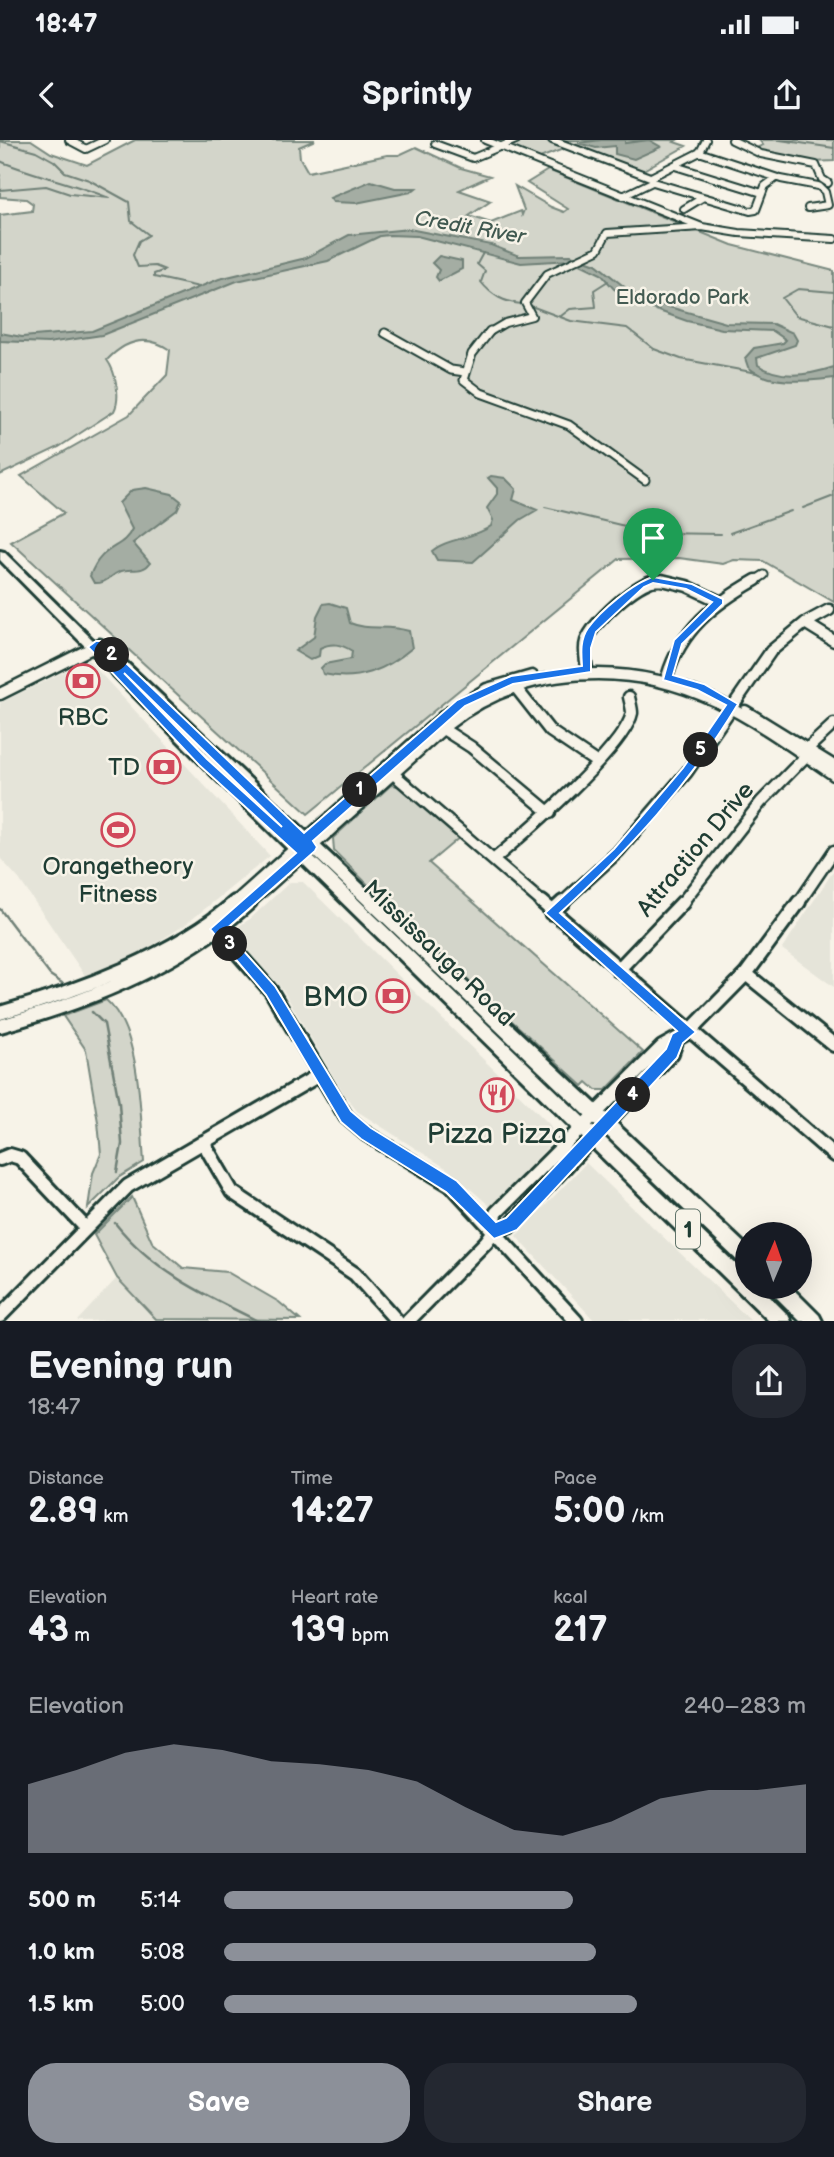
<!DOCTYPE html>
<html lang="en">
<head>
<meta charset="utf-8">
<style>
  :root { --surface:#171b24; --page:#242831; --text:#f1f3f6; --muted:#9ea1a6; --accent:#8c9099 }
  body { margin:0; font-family:"Balsamiq Sans",sans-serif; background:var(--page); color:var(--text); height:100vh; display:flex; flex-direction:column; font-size:26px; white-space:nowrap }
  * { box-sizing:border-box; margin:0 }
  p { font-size:23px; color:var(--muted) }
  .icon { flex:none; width:38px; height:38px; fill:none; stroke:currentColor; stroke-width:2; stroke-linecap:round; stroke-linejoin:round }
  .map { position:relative; height:1181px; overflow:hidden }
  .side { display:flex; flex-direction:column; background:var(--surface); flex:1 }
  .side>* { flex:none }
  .needle { width:46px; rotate:2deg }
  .controls { position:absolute; left:735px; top:1082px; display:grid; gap:14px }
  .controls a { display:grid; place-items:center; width:77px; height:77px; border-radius:50%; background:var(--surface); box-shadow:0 7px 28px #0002; font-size:35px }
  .pin { position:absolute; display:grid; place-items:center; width:60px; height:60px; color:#fff; margin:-72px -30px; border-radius:50% 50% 50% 0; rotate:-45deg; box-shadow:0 0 7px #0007 }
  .pin .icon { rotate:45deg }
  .km { position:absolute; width:35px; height:35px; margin:-18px; border-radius:50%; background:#222; color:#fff; font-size:19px; line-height:35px; text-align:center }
  .round { display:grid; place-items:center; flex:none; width:74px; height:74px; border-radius:28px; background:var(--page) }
  .summary { display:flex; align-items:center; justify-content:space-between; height:119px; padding:0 28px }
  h1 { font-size:38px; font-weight:700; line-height:52px }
  .metrics { display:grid; grid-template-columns:repeat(3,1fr); gap:10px; height:119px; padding:7px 28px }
  .metrics div { display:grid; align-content:center }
  .metrics b { font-size:35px; font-weight:700 }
  .metrics small { font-size:19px; font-weight:400 }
  .metrics p { font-size:19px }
  .chart { height:196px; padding:14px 28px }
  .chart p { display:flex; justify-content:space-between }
  .chart svg { width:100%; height:126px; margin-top:7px; fill:var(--accent); opacity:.7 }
  .primary-button { display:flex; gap:14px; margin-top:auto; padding:14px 28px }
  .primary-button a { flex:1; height:80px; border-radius:28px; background:var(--accent); color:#fff; font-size:28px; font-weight:700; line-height:80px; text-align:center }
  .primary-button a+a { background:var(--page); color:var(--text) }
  ul { padding:0 28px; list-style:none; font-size:23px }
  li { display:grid; grid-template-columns:112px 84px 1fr; align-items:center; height:52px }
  li i { height:18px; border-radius:9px; background:var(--accent) }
  .status { display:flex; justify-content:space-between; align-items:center; height:49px; padding:0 35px; background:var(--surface); direction:ltr }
  .status svg { height:19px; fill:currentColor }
  header { display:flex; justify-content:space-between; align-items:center; height:91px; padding:0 28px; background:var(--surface); font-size:32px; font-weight:700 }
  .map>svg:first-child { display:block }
  .built { fill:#e5e4d9 }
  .green { fill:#d3d5ca; stroke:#79897f; stroke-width:2 }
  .water { fill:#a4ada3; stroke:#6f8077; stroke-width:2 }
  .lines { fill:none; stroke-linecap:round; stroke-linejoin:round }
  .stream-far1 { stroke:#6f8077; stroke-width:2 }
  .stream { stroke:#6f8077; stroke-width:2.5 }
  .minor-far3-casing { stroke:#1f3d34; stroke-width:10 }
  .minor-far2-casing { stroke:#1f3d34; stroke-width:11 }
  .minor-far1-casing { stroke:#1f3d34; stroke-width:15 }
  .minor-casing { stroke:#1f3d34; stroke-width:18 }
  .major-casing { stroke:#1f3d34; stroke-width:6 }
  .minor-far3 { stroke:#f7f3e8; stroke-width:6 }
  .minor-far2 { stroke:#f7f3e8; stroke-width:7 }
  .minor-far1 { stroke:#f7f3e8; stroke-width:10 }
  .minor { stroke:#f7f3e8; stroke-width:12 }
  .major { fill:#f7f3e8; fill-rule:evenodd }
  .route { fill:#1a73e8; stroke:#fff; stroke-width:2; fill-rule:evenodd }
  .labels { text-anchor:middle; stroke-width:5; stroke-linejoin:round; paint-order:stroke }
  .far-water-label { font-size:21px; font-style:italic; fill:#405950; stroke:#f7f3e8 }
  .far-park-label { font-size:21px; fill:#435b52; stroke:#f7f3e8 }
  .shield { fill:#f7f3e8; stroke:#60746a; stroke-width:2 }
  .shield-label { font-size:23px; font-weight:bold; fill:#1f3d34 }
  .poi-label { font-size:24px; fill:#1f3d34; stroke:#f7f3e8 }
  .street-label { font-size:24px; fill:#1f3d34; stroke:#f7f3e8 }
  .near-poi-label { font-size:28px; fill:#1f3d34; stroke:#f7f3e8; text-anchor:end }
</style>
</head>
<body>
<div class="status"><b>18:47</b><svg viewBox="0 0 49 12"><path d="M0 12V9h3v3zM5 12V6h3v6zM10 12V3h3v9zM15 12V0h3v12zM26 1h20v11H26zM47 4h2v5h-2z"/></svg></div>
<header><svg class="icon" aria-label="back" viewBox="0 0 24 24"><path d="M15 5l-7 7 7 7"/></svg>Sprintly<svg class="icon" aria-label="share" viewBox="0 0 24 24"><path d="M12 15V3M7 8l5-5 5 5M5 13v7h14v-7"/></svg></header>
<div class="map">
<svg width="834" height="1181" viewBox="0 0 834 1181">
  <rect width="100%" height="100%" fill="#f7f3e8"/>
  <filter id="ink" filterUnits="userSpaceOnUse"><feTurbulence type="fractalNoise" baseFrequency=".0143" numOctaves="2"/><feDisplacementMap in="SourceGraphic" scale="14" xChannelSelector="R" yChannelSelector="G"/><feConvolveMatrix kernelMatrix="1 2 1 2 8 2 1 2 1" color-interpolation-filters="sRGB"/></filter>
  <g filter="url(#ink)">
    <path class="built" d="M88,520L270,716L185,785L140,813L86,837L19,739L0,718V563Z
      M834,730V847L782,809Z
      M290,742H303L550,985L555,999L491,1067L449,1030L357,971L343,953L283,850L231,791L250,779Z
      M586,1023L750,1180H594L516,1096Z
      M117,1138L156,1179L158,1180L77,1181Z"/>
    <path class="green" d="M0,0H31L51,13L87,25L135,0H315L299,7L300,18L308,32L387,15H399L416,7L461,28L490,36L459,50L491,61L469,76L491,83L521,71L522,75L524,70L515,46L551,67L564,72L568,69L527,43L548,30L732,105L834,131V462L763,421L734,420L723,424L679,418L619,419L308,674L11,402L64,373L21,336L129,275L167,235L170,210C147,194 126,200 107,220C116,232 121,258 114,271L59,307L0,335V75L32,71L33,64L26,59L0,57Z
      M523,0H545L566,8L540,18L511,6Z
      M555,0H677L674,2L686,6L638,33Z
      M759,0H834V21L812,22L785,18L754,9L763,5Z
      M391,645L399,646L460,697L429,723L643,912L606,950H596L587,942L583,946L430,806L334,711L333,698Z
      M106,860C142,891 140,977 144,1022L118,1038L88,1068L93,1033L101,1014L98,982L86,910L63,876Z
      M132,1057L152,1102L183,1128L227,1132L279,1162L300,1180L156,1179L117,1138L94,1095Z"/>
    <path class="water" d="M601,0H625V3L649,0L661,7L634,19L615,14V6L596,8L578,3Z
      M371,41L395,48H416L411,52L356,63L333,62L330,58Z
      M409,89L491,105L519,116L571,115L596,124L632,153L655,163L726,183L773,184L793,193L797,200L795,205L757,218L758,225C780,240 810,235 834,227V238C808,241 769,246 748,227L745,218L754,208L783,203L786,200L773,191L722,189L687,181L642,165L614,149L601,134L572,120L521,123L417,96L389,95L380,96L328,121L237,141L102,195L48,203L0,201V193L22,197L92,191L219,139L306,118L349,95Z
      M439,116L462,121V129L439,141L436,137L439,130L432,123Z
      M491,336L505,338L516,349L513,360L537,370L520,380L473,422L437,420L432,411C447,398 474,399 491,386L493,380L487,368L497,354V348L488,338Z
      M146,348L172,354L181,361L177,370L133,403L150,423C142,434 130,427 119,432C108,437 106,444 94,443L90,436C102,403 123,410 132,389L119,363L132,350Z
      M330,463L346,468L350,483C368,491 387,484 409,491L412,508C386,530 358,542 323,534L321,528L325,524L351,519L352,511C341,504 332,502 320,508L319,516L310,520L295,511L314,497L317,476L323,464Z"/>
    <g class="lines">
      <path class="stream-far1" d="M780,0L834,8
        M0,1L36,11L54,21L65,32L89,40L129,62L131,81L149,95L139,101L133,115L138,127L155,126L165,130L154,134V137L199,147
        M0,21C36,36 73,43 109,58
        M0,50L46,46L70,54L109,58
        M483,113L477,124L485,131L481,142C492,156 504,162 522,164
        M834,152L798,149L782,158L796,176L834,186
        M531,166L571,181L627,188L654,209L681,219L757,233
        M561,176L570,169L596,167L594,150L608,141
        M545,367L654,393L721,394
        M803,368L834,356
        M730,393L791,371"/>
      <path class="stream" d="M0,769L50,835L62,843
        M92,872L104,884L119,963L122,1004L117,1032
        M115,1083C153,1131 204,1155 258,1181"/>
      <defs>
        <path id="minor-far3" d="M69,0L86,9L105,0
          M485,0L702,87L739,93L834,99
          M552,0L650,37
          M732,0L761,14L816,25L822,39L828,43
          M435,4L473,18L516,0
          M699,12L781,39L818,46
          M675,26L762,53
          M651,37L700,12L706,0
          M653,42L750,71L756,70L765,46L776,38
          M623,56L652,42
          M808,68L828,65L825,52L820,47
          M684,69L702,58
          M488,193L505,183L532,176L525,163L547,134L598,110L607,93L702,87"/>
        <path id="minor-far2" d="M490,191L472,214L464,240L481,253L569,285L645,340
          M385,193L451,230L465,232
          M648,442H674
          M753,442L764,435"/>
        <path id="minor-far1" d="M662,440L687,446L719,461
          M805,483L834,501
          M587,529C586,520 583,510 586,501C593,482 637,442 656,440
          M667,537C681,489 714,464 756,440
          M513,544L550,591L596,622
          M0,554L100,504
          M745,571L834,626
          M443,589L471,607L550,673
          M807,609L834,584
          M390,631L544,764
          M493,720C523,695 625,608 632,573C632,568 630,562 629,557
          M233,764L445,575L487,549L532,536
          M248,764L448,584C524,524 629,520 716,561C758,581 796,609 834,635
          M561,764L618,712L687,632L771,511L805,483L829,470
          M681,764L761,662L806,616
          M798,764L834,711"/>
        <path id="minor" d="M542,762L834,1015
          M551,773L563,762
          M212,784L271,851L346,977L366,994L452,1046L576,1181
          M618,830L683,762
          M746,834L834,905
          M0,873C75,852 176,815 235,762
          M0,886C87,862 183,824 250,762
          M203,1002L232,1052L355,1134L397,1181
          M0,1019L10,1015L20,1018L85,1087
          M494,1091L511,1085L672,913L677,899
          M0,1176L128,1046L319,935
          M408,1181L486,1102L494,1091L496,1073L662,907L689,892L746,834L799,762"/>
        <path id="major" d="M0,411L4,412L101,508L106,506L110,507L747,1106V1127L741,1124L176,584L747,1135V1146H759L788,1175L791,1181H769L208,631L0,420Z
          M768,1146H790L819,1175L822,1181H800L771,1152Z"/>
      </defs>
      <use href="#minor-far3" class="minor-far3-casing"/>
      <use href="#minor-far2" class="minor-far2-casing"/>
      <use href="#minor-far1" class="minor-far1-casing"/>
      <use href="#minor" class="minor-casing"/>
      <use href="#major" class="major-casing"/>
      <use href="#minor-far3" class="minor-far3"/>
      <use href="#minor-far2" class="minor-far2"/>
      <use href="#minor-far1" class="minor-far1"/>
      <use href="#minor" class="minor"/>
      <use href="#major" class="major"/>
    </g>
  </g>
  <path class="route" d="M653,437L692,444L723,459V464L682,504L673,535L704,544L738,564C690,644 629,710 560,773L696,892L683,903L677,918L517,1090L494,1099L446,1052L361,999L341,982L266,855L210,789L296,713L199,625L88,507L96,501H103L304,693L457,560L511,536L582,526C581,513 580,499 588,488C600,471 633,443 653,437ZM653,443L686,449L712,462L674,500L663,540L697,550L726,565L683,628L614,709L545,773L677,891L672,894L666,909L506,1078L496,1082L457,1041L371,988L351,971L275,846L225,790L315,711L317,707L313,701L465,566L513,544L591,532V508L596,492L644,447ZM124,533L282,687L207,619Z"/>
  <defs>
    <symbol id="bank-ring" viewBox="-11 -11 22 22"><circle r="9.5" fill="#f7f3e8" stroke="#d1495b" stroke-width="1.5"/><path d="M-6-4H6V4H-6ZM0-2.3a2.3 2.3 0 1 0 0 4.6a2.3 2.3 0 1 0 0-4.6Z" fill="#d1495b"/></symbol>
    <symbol id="stadium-ring" viewBox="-11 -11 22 22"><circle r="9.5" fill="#f7f3e8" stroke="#d1495b" stroke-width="1.5"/><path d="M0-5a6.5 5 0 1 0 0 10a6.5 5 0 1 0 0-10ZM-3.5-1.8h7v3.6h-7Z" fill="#d1495b"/></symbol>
    <symbol id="restaurant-ring" viewBox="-11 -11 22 22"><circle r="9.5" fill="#f7f3e8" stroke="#d1495b" stroke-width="1.5"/><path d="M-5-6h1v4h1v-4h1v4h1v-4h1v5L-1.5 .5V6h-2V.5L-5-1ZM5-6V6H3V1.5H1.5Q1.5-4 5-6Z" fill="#d1495b"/></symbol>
  </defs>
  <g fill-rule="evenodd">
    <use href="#bank-ring" x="64" y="522" width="38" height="38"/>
    <use href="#bank-ring" x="145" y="608" width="38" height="38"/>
    <use href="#stadium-ring" x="99" y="671" width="38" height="38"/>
    <use href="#bank-ring" x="374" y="837" width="38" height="38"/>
    <use href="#restaurant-ring" x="478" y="936" width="38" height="38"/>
  </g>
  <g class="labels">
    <g class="far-water-label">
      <text transform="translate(470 87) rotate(10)" y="7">Credit River</text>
    </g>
    <g class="far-park-label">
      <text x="682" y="164">Eldorado Park</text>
    </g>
    <rect class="shield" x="676" y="1069.5" width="24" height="39" rx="5"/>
    <g class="shield-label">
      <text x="688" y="1097">1</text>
    </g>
    <g class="poi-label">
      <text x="83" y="585">RBC</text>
      <text x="140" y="635" text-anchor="end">TD</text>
      <text x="118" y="734">Orangetheory<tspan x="118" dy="28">Fitness</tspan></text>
    </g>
    <g class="street-label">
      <text transform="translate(695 709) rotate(-50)" y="8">Attraction Drive</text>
      <text transform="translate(439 813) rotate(44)" y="8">Mississauga Road</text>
    </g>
    <g class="near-poi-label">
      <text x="368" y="866">BMO</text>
      <text x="497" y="1003" text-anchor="middle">Pizza Pizza</text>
    </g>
  </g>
</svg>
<div class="controls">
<a><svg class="needle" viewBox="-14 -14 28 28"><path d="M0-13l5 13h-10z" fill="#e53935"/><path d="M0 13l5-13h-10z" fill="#9ea1a6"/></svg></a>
</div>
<div class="pin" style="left:653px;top:440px;background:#1e9e55"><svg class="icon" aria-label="arrive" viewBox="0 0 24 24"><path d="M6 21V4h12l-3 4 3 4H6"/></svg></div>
<b class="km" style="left:360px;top:650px">1</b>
<b class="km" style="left:112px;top:515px">2</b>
<b class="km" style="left:230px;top:804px">3</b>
<b class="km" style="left:633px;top:955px">4</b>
<b class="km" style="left:701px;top:610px">5</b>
</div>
<section class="side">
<div class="summary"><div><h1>Evening run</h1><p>18:47</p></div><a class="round"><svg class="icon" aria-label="share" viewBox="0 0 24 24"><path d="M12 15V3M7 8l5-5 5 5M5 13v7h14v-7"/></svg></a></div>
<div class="metrics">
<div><p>Distance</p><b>2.89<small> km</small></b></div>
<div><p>Time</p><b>14:27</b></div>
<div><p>Pace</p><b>5:00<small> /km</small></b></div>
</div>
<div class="metrics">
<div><p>Elevation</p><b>43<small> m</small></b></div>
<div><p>Heart rate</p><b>139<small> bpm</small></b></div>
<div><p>kcal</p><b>217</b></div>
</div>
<div class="chart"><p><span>Elevation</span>240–283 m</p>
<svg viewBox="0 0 160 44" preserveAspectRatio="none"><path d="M0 44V20L10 15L20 9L30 6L40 8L50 12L60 13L70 15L80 19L90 28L100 36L110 38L120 33L130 25L140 22L150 22L160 20V44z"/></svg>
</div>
<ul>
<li><b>500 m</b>5:14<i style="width:60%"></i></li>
<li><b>1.0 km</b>5:08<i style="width:64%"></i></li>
<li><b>1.5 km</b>5:00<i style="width:71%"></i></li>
</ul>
<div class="primary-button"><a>Save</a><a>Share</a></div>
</section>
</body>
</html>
